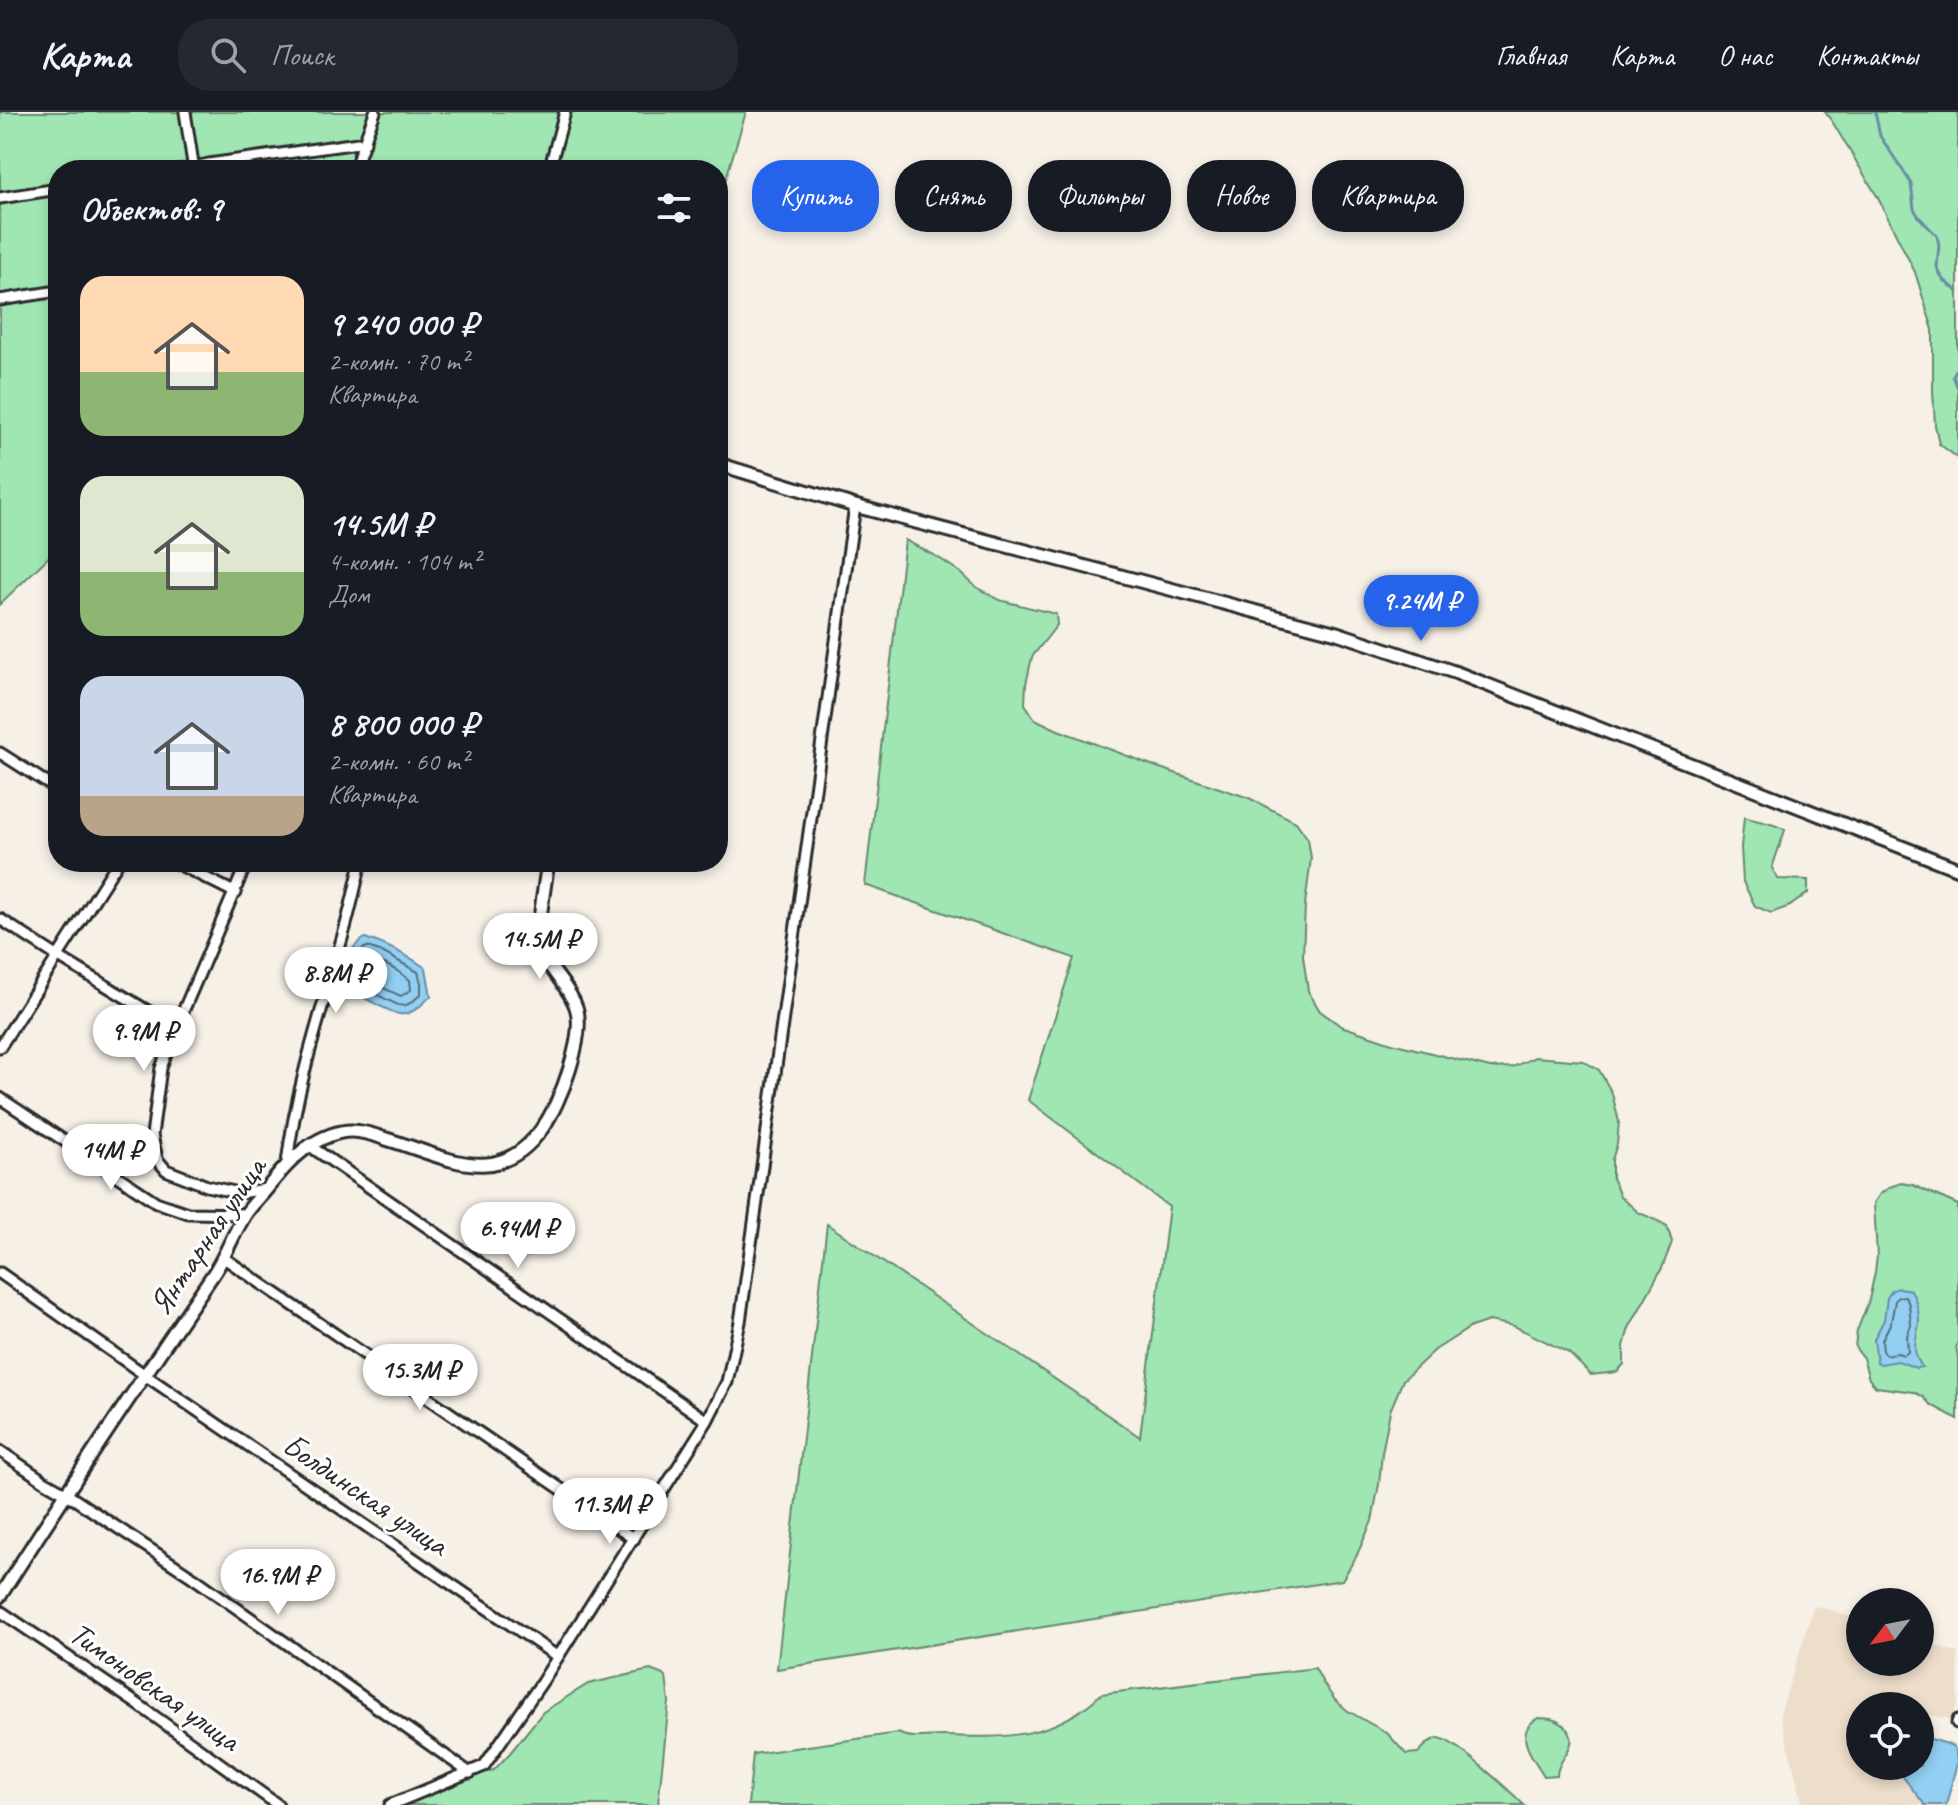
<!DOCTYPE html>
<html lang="ru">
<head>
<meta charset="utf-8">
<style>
  :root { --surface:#171b24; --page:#242831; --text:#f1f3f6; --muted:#9ea1a6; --line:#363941; --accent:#2563eb }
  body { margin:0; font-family:Caveat,sans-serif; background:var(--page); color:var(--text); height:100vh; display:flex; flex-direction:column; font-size:30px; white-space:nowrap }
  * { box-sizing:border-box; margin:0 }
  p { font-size:26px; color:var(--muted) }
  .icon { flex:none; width:44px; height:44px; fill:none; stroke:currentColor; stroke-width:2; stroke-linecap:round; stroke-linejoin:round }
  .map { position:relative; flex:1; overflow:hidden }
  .panel { position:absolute; left:48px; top:48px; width:680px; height:712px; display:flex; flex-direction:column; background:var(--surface); border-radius:32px; box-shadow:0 4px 12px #0003 }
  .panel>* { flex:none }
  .top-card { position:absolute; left:752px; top:48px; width:760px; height:72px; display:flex; gap:16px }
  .needle { width:52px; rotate:238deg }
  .fabs { position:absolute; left:1846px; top:1476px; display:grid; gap:16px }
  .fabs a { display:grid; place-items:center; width:88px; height:88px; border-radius:50%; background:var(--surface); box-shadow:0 4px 12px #0003; font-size:40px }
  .price { position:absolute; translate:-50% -68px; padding:0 18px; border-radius:28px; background:#fff; color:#222; font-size:26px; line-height:52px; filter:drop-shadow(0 2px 4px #0008) }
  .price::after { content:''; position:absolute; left:50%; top:48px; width:24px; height:18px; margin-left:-12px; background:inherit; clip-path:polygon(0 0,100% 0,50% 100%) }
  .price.selected { background:var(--accent); color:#fff }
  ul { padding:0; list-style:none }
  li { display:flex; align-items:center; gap:24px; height:200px; padding:0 32px }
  li span { display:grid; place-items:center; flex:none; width:224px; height:160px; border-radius:24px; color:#555 }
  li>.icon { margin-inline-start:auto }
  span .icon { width:96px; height:96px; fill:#fffc; stroke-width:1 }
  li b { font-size:34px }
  h2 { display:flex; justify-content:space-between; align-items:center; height:96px; padding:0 32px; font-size:34px }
  .chip { padding:0 28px; border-radius:32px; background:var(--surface); box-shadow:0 4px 12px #0003; font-size:28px; line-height:72px }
  .chip.selected { background:var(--accent); color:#fff }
  header { display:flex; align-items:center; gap:48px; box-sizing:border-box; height:112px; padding:0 40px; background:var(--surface); border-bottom:2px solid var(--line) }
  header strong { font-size:38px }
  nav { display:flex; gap:44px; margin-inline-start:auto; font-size:28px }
  .search { width:560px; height:72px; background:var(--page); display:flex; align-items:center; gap:20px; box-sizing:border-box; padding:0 28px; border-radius:32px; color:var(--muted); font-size:30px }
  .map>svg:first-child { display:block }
  .built { fill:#ecdeca }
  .green { fill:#a0e6b3; stroke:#66886f; stroke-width:2 }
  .water { fill:#93cff3; stroke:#698da3; stroke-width:2 }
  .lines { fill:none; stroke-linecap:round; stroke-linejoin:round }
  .shore { stroke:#556d7b; stroke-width:2 }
  .stream { stroke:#698da3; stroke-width:3 }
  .minor-casing { stroke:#2b2b2b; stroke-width:15 }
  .tertiary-casing { stroke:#2b2b2b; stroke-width:17 }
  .minor { stroke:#fff; stroke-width:9 }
  .tertiary { stroke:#fff; stroke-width:11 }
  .labels { text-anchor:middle; stroke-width:6; stroke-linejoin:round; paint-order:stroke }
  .street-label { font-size:32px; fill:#2b2b2b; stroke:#fff }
</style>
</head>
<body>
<header>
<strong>Карта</strong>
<div class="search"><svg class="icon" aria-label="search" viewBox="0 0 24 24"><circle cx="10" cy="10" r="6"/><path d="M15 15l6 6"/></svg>Поиск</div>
<nav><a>Главная</a><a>Карта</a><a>О нас</a><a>Контакты</a></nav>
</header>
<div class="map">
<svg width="1958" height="1693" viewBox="0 0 1958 1693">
  <rect width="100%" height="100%" fill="#f6f0e7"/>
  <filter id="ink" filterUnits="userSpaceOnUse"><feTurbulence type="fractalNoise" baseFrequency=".0125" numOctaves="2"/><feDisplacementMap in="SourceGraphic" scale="16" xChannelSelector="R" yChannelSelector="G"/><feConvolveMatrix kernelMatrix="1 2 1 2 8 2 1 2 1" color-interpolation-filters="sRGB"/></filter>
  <g filter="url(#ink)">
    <path class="built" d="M1817 1494 1860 1508V1550H1920V1528L1958 1541V1590L1951 1607 1920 1601V1594H1860V1654H1893L1928 1693H1803L1780 1602 1813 1497Z"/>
    <path class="green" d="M0 0H746L718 93V58H58V436L0 492Z
      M1825 0H1958V346L1939 332 1935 313 1933 279V218L1915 160 1877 84 1833 11Z
      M905 428 939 446 960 460 976 475 999 488 1056 502 1057 513 1032 545 1026 572 1025 592 1035 607 1058 618 1157 655 1249 686 1296 710 1308 727 1311 746 1305 793 1303 844 1308 879 1320 899 1341 914 1392 931 1490 956 1513 955 1535 945 1583 949 1599 958 1612 981 1619 1010 1617 1032 1612 1048V1066L1620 1084 1639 1101 1652 1106 1667 1114 1672 1130 1662 1156 1629 1216 1624 1234V1252L1617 1260 1591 1263 1569 1241 1514 1214 1489 1209 1471 1215 1435 1238 1403 1268 1390 1299 1382 1341 1379 1372 1372 1409 1356 1445 1342 1468 777 1557 827 1112 1140 1325 1169 1095 1028 988 1074 846 865 773Z
      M1744 705C1758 710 1773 710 1785 718L1772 756 1778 767 1808 768V781L1790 794 1771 801 1755 794 1743 770 1741 735Z
      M1901 1071 1913 1073 1958 1093V1230L1956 1234 1958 1245V1307L1931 1293 1922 1284 1914 1280 1876 1275 1869 1267 1863 1246 1855 1235 1857 1219 1869 1188 1875 1160 1877 1144 1874 1091 1880 1082 1890 1075Z
      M1315 1556 1323 1571 1335 1588 1348 1599 1387 1621 1406 1642 1418 1641C1424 1635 1430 1627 1438 1626 1452 1625 1512 1681 1524 1693H748L753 1642 898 1621C911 1628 927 1624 941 1624 1003 1626 1053 1628 1101 1582Z
      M650 1558 666 1564 669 1590 658 1693H385L435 1672 494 1658 510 1641 543 1600 588 1572Z
      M1538 1606C1549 1606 1559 1607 1567 1617 1581 1634 1557 1646 1557 1663L1544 1664C1537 1651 1518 1630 1528 1615 1530 1611 1534 1609 1538 1606Z"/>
    <path class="water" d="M365 826C387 833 407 843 426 856L431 884C422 892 412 904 399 902 394 901 387 897 382 895 371 889 358 885 351 874 341 856 348 836 365 826Z
      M1899 1176 1911 1178C1917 1189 1921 1205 1918 1217 1916 1225 1914 1236 1916 1243 1917 1248 1920 1251 1922 1255L1916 1256 1898 1249 1881 1252 1877 1250 1874 1227 1884 1208 1887 1186 1892 1178Z
      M1920 1624 1948 1632 1954 1635 1956 1640 1957 1651 1946 1693H1925L1900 1661 1898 1654H1920Z"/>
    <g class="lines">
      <path class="shore" d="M367 835 380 839 418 860 421 871V882C417 886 412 891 406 893 399 895 394 891 388 888 371 880 351 872 356 848 357 841 360 838 367 835Z
        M367 847C381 848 399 859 410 868L411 878 401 884C384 876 361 870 367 847Z
        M1905 1184 1909 1192 1911 1213 1907 1224 1908 1240 1904 1243 1897 1241 1886 1243 1883 1240 1882 1228 1891 1210 1895 1189 1898 1185Z"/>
      <path class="stream" d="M1875 0 1880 24 1911 71 1914 97 1919 105 1937 124 1939 133 1937 155 1939 160 1943 167 1958 180
        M1958 254 1953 264 1958 276"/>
      <defs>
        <path id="minor" d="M185 0 194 58
          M180 58 209 52 365 30
          M354 58 375 0
          M549 58 565 0
          M0 86 58 77
          M0 188 58 179
          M0 641 58 678
          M174 750 236 781
          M247 750 176 916 161 956 152 1023 157 1047 166 1058 207 1074 239 1081 267 1077
          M0 807 57 844 176 916
          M0 935 118 750
          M0 986 156 1090 188 1101 246 1102
          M310 1034 707 1309
          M287 1051C297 969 323 895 345 816 351 795 356 772 361 750
          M224 1146 634 1427
          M0 1161 145 1263 558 1545
          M0 1339 44 1369 65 1381 194 1466 470 1661
          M0 1499 136 1591 278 1693
          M1957 1611 1958 1608
          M390 1693 484 1654 542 1570 707 1309 727 1270 740 1210 855 394"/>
        <path id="tertiary" d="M718 352 855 394 1337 521 1457 561 1958 757
          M0 1484C69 1375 141 1268 214 1161 226 1143 233 1122 245 1103 250 1095 258 1087 264 1080 279 1062 288 1050 306 1036 318 1028 336 1019 351 1019 362 1019 375 1023 386 1027 445 1044 498 1080 543 1015 560 992 586 923 576 895 568 872 547 857 539 834 536 823 546 765 548 750"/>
      </defs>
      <use href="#minor" class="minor-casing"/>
      <use href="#tertiary" class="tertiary-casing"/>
      <use href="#minor" class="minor"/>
      <use href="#tertiary" class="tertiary"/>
    </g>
  </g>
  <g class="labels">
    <g class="street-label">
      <text transform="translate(207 1124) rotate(-56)" y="11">Янтарная улица</text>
      <text transform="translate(366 1382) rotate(34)" y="11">Болдинская улица</text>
      <text transform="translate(155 1574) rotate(35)" y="11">Тимоновская улица</text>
    </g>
  </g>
</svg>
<div class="fabs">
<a><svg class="needle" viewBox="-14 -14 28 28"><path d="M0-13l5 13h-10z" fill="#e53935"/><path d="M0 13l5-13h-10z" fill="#9ea1a6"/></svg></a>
<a><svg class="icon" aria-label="locate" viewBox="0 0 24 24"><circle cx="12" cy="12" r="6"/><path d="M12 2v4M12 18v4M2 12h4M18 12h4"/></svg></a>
</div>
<b class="price selected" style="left:1421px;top:531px">9.24M ₽</b>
<b class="price" style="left:540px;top:869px">14.5M ₽</b>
<b class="price" style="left:336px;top:903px">8.8M ₽</b>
<b class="price" style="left:144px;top:961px">9.9M ₽</b>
<b class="price" style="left:111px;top:1080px">14M ₽</b>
<b class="price" style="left:518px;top:1158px">6.94M ₽</b>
<b class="price" style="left:420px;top:1300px">15.3M ₽</b>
<b class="price" style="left:610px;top:1434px">11.3M ₽</b>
<b class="price" style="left:278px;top:1505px">16.9M ₽</b>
<div class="top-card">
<a class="chip selected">Купить</a>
<a class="chip">Снять</a>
<a class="chip">Фильтры</a>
<a class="chip">Новое</a>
<a class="chip">Квартира</a>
</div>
<section class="panel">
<h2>Объектов: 9<svg class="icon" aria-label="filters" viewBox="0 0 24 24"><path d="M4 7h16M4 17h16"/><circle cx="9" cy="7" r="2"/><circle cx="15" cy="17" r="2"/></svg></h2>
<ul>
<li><span style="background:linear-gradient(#ffd9b3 60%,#8fb573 0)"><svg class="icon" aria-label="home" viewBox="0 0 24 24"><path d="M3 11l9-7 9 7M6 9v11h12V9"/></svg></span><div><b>9 240 000 ₽</b><p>2-комн. · 70 m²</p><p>Квартира</p></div></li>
<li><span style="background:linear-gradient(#dfe7d0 60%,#8fb573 0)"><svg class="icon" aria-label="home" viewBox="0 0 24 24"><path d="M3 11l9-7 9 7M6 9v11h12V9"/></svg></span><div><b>14.5M ₽</b><p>4-комн. · 104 m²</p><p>Дом</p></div></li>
<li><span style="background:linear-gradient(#c9d6e8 75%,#b9a48a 0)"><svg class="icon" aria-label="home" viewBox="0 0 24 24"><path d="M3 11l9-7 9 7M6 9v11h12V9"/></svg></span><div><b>8 800 000 ₽</b><p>2-комн. · 60 m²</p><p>Квартира</p></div></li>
</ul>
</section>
</div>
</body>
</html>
